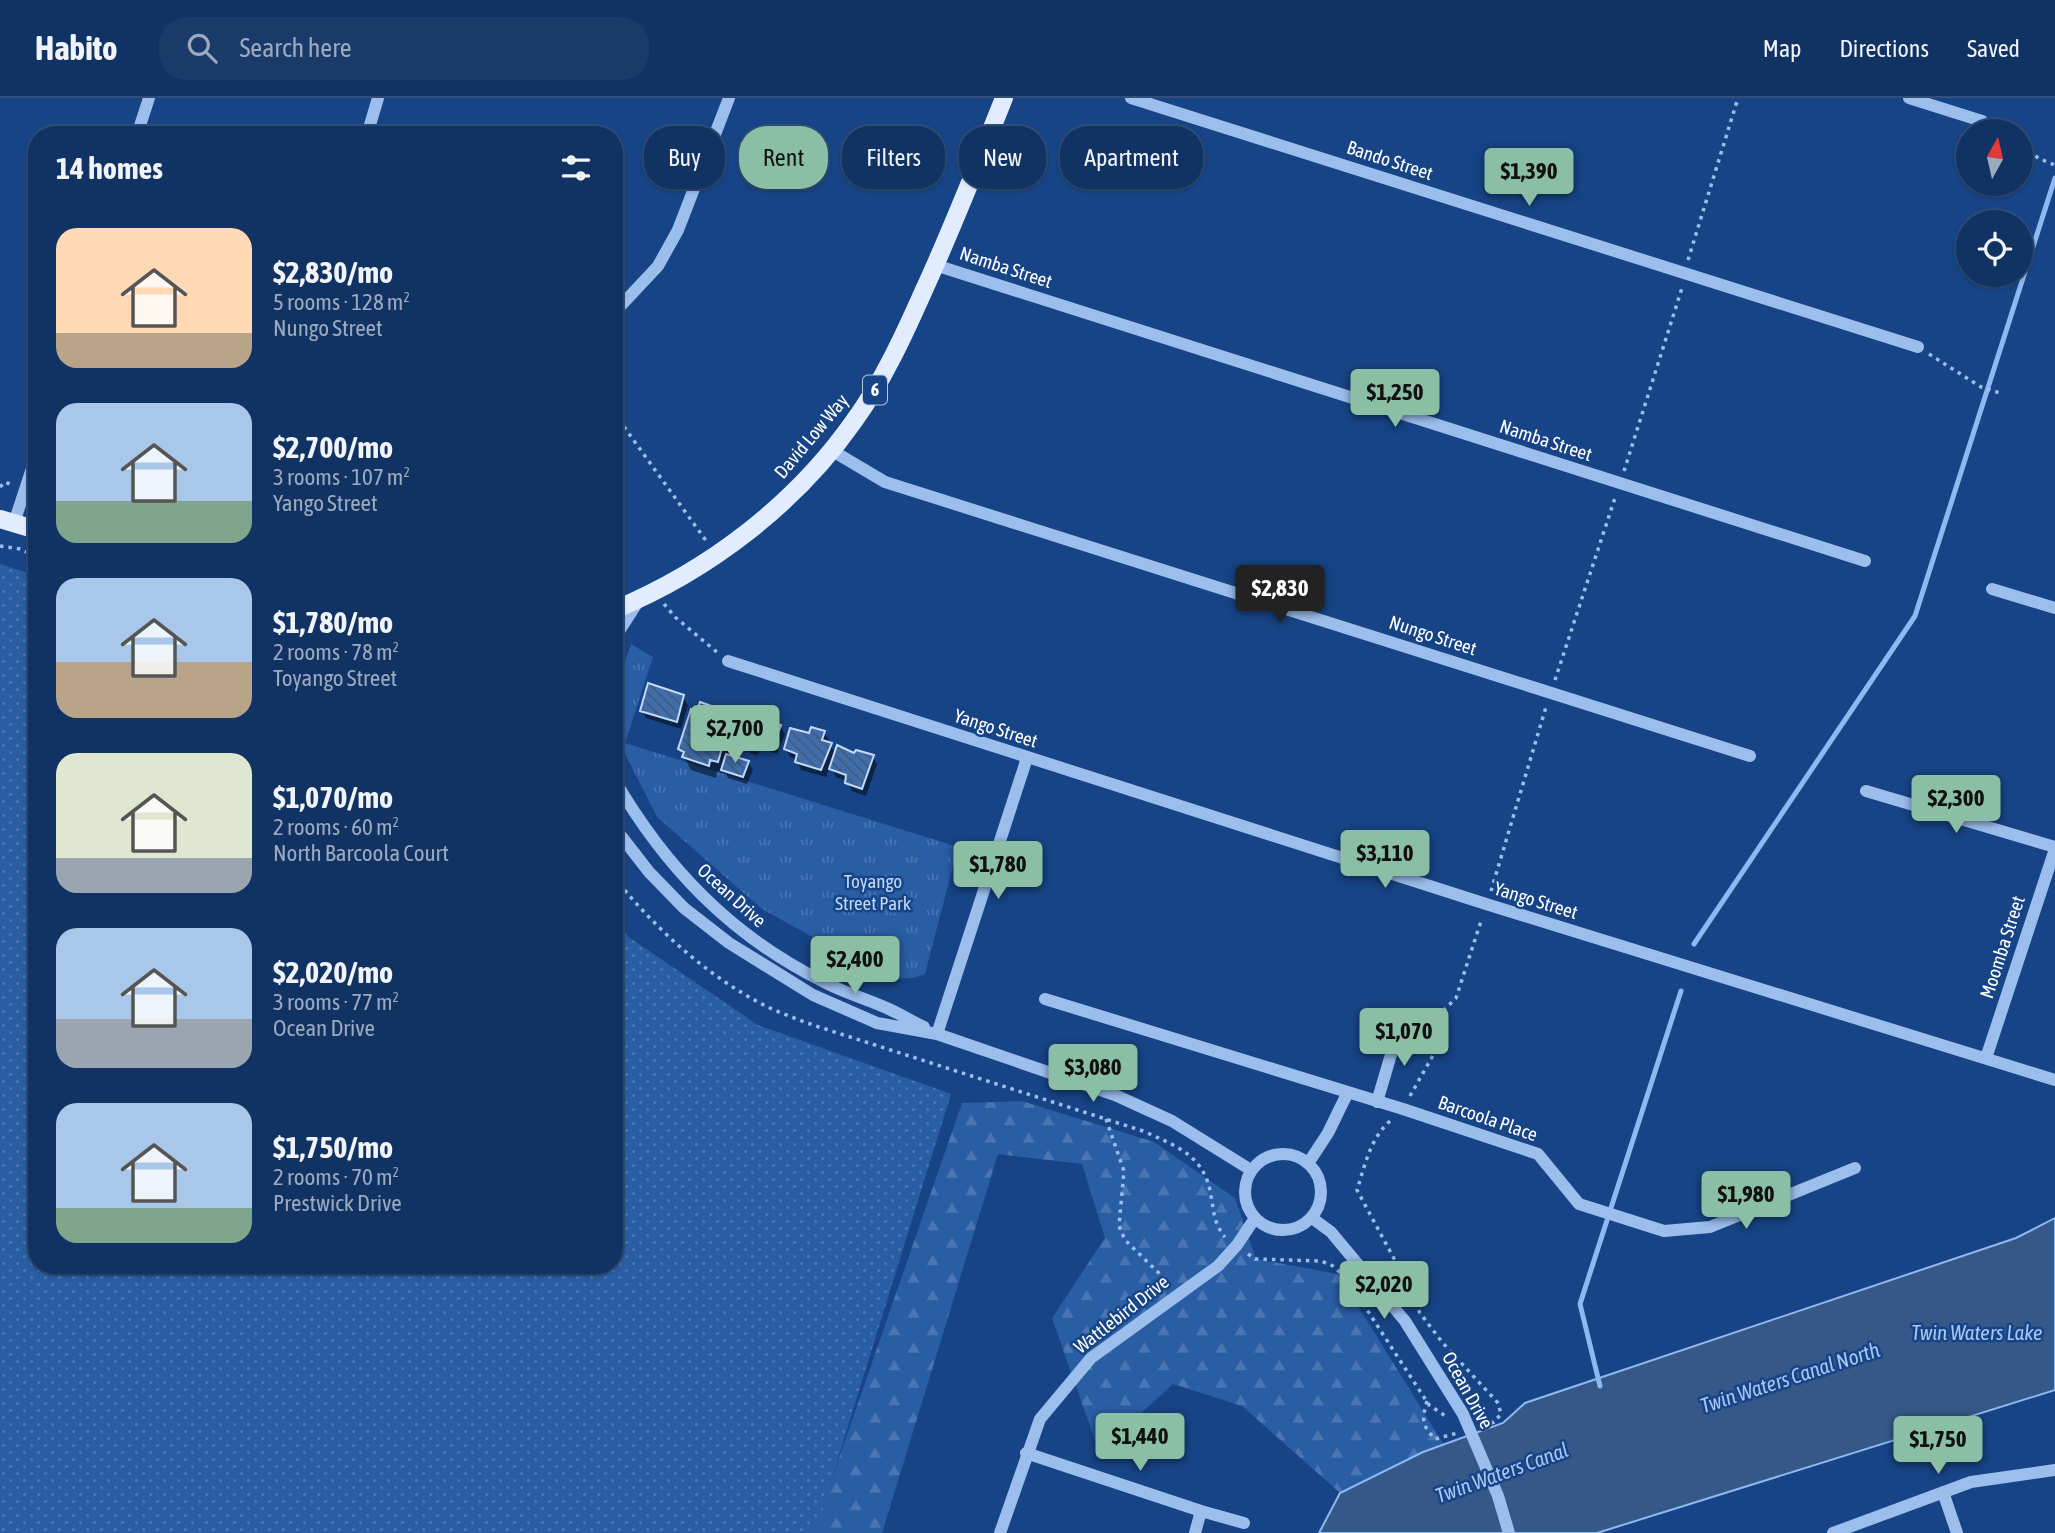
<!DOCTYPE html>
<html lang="en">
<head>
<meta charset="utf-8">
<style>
  :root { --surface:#113364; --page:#1a3b6a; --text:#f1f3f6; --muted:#9caabf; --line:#304e78; --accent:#8abfa5 }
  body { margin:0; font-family:"Asap Condensed",sans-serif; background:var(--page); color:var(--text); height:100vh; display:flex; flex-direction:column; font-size:26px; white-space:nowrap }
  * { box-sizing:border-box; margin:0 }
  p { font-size:23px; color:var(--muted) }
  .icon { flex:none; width:38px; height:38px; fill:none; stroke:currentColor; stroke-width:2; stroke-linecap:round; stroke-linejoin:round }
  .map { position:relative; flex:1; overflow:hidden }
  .side { position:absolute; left:28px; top:28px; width:595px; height:1148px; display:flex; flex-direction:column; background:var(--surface); border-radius:28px; box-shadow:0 2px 5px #0004,0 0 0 2px var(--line) }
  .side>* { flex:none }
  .banner { position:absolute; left:644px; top:28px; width:665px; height:63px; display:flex; gap:14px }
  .needle { width:46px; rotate:8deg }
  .tools { position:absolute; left:1956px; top:21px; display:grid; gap:14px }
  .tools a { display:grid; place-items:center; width:77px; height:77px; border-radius:50%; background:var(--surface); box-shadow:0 2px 5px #0004,0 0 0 2px var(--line); font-size:35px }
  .price { position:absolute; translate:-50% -60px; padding:0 16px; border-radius:7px; background:var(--accent); color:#111; font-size:23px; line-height:46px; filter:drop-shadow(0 2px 4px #0008) }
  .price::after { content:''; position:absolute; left:50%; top:42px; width:21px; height:16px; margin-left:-10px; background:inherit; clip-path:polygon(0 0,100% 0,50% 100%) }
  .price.current { background:#222; color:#fff }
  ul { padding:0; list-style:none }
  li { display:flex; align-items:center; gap:21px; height:175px; padding:0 28px }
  li span { display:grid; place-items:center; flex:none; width:196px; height:140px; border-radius:21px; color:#555 }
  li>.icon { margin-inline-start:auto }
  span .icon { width:84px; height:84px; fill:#fffc; stroke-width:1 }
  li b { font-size:30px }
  h2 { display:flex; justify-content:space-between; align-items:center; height:84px; padding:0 28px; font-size:30px }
  .tag { padding:0 24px; border-radius:28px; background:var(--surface); box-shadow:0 2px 5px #0004,0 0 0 2px var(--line); font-size:24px; line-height:63px }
  .tag.current { background:var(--accent); color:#111 }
  header { display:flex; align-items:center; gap:42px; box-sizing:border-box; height:98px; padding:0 35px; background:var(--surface); border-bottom:2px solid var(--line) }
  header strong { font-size:33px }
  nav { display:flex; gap:38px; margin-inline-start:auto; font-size:24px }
  .search { width:490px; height:63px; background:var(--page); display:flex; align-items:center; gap:18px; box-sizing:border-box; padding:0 24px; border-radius:28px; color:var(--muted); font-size:26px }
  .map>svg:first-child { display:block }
  .grass { fill:url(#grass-dots) }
  .forest { fill:url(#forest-firs) }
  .park { fill:url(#park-tufts) }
  .water { fill:#365889; stroke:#8eb9f0; stroke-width:2 }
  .shadow { fill:#0007 }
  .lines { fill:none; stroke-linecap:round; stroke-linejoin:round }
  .stream { stroke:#8eb9f0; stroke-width:5 }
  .building { fill:url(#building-back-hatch); stroke:#c1d9fa; stroke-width:2 }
  .path { stroke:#9cbeed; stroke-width:3.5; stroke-dasharray:3.5 5; stroke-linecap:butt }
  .minor { stroke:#9cbeed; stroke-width:12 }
  .major { stroke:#e2ecff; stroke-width:18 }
  .labels { text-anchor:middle; stroke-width:5; stroke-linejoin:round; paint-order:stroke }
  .shield { fill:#174486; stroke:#b9c7db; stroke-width:2 }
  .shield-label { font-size:18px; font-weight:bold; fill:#fff }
  .street-label { font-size:19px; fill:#fff; stroke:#174486 }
  .park-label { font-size:19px; fill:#c1d9fa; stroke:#174486 }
  .water-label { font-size:21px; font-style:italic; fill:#a7c8f5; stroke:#174486 }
</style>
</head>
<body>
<header>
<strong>Habito</strong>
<div class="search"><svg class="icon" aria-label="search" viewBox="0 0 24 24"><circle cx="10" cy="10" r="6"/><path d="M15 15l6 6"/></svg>Search here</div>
<nav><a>Map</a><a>Directions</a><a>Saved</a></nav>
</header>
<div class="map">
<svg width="2055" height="1435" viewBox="0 0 2055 1435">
  <defs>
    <pattern id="grass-dots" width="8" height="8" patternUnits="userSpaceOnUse" patternTransform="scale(1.75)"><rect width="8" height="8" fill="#295da4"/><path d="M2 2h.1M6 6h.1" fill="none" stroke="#4975b2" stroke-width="1.8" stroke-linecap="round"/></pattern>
    <pattern id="forest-firs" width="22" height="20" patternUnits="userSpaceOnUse" patternTransform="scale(1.75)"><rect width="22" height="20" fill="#295da4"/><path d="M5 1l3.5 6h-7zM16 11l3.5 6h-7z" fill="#4975b2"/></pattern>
    <pattern id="park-tufts" width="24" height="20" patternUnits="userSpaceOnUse" patternTransform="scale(1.75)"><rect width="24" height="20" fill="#295da4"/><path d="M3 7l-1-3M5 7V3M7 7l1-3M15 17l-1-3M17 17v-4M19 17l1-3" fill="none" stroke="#4975b2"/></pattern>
    <pattern id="building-back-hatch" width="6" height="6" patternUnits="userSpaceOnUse" patternTransform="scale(1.75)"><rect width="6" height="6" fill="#3f6eaf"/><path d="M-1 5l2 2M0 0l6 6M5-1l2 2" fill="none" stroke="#475a74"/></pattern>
  </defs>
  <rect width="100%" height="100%" fill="#174486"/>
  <path class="grass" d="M0 466 37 478V1167H614V818L627 838 758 927 951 996 815 1435H0Z"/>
  <path class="forest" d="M1022 1003 1154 1044 1235 1100 1256 1161 1338 1176 1444 1347 1423 1354 1340 1395 1242 1308 1173 1286 1099 1354 1052 1220 1105 1140 1082 1066 998 1056 882 1435H813L962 1005Z"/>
  <path class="park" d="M631 546 653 559 625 645 958 749 925 876 913 880 888 881 762 811 657 719 617 640 616 589Z"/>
  <path class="water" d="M2055 1120V1292L1597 1435H1319L1340 1395 1423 1354 1503 1325 1525 1305 2016 1140Z"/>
  <path class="shadow" d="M683 599 688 607 681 631 646 620 642 612Z
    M725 615 738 640 780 628 785 636 777 656 760 650 757 657 741 652 735 641 730 659 748 664 753 672 747 686 728 680 726 676 717 673 716 680 691 672 680 651Z
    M824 634 829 642 827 645 830 646 836 656 872 658 877 666 866 698 852 693 847 683 836 679 830 668 826 679 801 672 797 662 790 659 786 651 810 637Z"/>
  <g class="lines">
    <path class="stream" d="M1694 846 1915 518 2055 80
      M1600 1288 1580 1206 1681 893"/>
  </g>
  <path class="building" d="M648 585 684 597 677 624 640 613Z
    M700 604 726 613 724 621 730 623 718 664 710 662 709 668 682 659 684 654 678 651 691 611 697 613Z
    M743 618 758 623 759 619 781 627 773 649 756 643 753 649 735 644Z
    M811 629 825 633 822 642 832 645 821 672 795 664 797 656 784 651 790 630 809 635Z
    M837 647 854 655 856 652 874 657 862 691 845 685 846 677 829 671Z
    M726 656 749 663 743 679 721 672Z"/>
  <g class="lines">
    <path class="path" d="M2021 49 2040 61 2055 67
      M1688 162 1738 0
      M1929 256 1981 289 2000 295
      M614 315 707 444
      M1624 373 1682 190
      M0 389 5 384 12 387
      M0 448 20 451 37 459
      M664 506 675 519 718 555
      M1555 582 1615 400
      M614 779C656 832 712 883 774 912 789 918 804 924 819 929L1143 1033C1176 1048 1205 1057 1211 1098 1214 1114 1214 1126 1225 1139
      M1491 793 1546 609
      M1410 998 1440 945 1443 913 1456 900 1482 820
      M1106 1021 1124 1073 1119 1128 1125 1142 1169 1185
      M1390 1023C1370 1041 1365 1067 1357 1092L1398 1168 1420 1215 1442 1244 1498 1305 1501 1316 1494 1324 1482 1328
      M1248 1156 1255 1161 1321 1163 1333 1168 1347 1181 1429 1307 1447 1319
      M1427 1303C1422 1322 1421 1326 1435 1341L1458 1335"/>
    <path class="minor" d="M1131 0 1918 249
      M1909 0 1982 23
      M137 37 149 0
      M367 37 378 0
      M935 167 1865 463
      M614 215 658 168 678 132 729 0
      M831 352 885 384 1750 658
      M14 425 37 355
      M1992 491 2055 510
      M614 541 639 502
      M728 563 1486 806 2055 982
      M614 681C665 769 730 837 822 883 844 895 868 901 891 912 902 917 913 924 924 929
      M1866 693 2055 749
      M614 729 649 774 684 810 729 845 813 897 877 925 937 936 1115 997 1172 1023 1251 1072
      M1045 901 1403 1011 1538 1056 1579 1106 1664 1133 1710 1129 1855 1070
      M937 936 1027 660
      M1986 960 2055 751
      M1377 1004 1400 926
      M1245 1094a38 38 0 1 1 76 0a38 38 0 1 1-76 0Z
      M1309 1064 1328 1035 1347 996
      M1312 1120 1331 1134 1405 1223 1463 1316 1498 1398 1509 1435
      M1026 1355 1201 1413 1244 1425
      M1943 1394 1957 1435
      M1000 1435 1040 1321 1091 1260 1218 1168 1237 1147 1255 1120
      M1195 1435 1201 1413
      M1833 1435 1971 1384 2055 1372"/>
    <path class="major" d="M0 421 37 432
      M614 512C708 473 795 407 854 323 883 283 904 237 924 192 953 129 978 65 1004 0"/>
  </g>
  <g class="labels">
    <rect class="shield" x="863" y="277.5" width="24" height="29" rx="5"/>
    <g class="shield-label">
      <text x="875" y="298">6</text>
    </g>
    <g class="street-label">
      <text transform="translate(1390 62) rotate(18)" y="7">Bando Street</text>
      <text transform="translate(1006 169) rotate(18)" y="7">Namba Street</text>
      <text transform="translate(811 338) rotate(-50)" y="7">David Low Way</text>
      <text transform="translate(1546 342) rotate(18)" y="7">Namba Street</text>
      <text transform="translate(1433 537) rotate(18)" y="7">Nungo Street</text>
      <text transform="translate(996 630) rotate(18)" y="7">Yango Street</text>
      <text transform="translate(732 797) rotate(42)" y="7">Ocean Drive</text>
      <text transform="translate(1536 802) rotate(17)" y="7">Yango Street</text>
      <text transform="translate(2002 849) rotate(-72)" y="7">Moomba Street</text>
      <text transform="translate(1488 1020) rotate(19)" y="7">Barcoola Place</text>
      <text transform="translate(1121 1216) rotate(-38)" y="7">Wattlebird Drive</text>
      <text transform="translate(1468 1292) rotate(61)" y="7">Ocean Drive</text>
    </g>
    <g class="park-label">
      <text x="873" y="790">Toyango<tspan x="873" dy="22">Street Park</tspan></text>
    </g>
    <g class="water-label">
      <text x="1977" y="1242">Twin Waters Lake</text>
      <text transform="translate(1790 1280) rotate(-18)" y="7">Twin Waters Canal North</text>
      <text transform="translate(1502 1375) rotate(-20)" y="7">Twin Waters Canal</text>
    </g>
  </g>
</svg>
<div class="tools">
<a><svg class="needle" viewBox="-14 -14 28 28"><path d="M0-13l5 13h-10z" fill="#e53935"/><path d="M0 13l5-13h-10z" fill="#9caabf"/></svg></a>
<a><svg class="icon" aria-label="locate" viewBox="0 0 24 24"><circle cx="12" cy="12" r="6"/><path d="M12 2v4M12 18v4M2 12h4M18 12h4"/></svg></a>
</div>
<b class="price" style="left:1529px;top:110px">$1,390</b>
<b class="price" style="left:1395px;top:331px">$1,250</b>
<b class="price current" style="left:1280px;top:527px">$2,830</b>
<b class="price" style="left:735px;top:667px">$2,700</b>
<b class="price" style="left:1956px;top:737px">$2,300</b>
<b class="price" style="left:1385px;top:792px">$3,110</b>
<b class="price" style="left:998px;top:803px">$1,780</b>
<b class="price" style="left:855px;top:898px">$2,400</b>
<b class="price" style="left:1404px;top:970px">$1,070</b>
<b class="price" style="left:1093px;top:1006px">$3,080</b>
<b class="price" style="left:1746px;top:1133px">$1,980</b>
<b class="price" style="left:1384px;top:1223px">$2,020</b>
<b class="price" style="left:1140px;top:1375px">$1,440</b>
<b class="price" style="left:1938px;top:1378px">$1,750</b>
<div class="banner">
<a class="tag">Buy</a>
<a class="tag current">Rent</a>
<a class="tag">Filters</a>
<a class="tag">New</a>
<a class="tag">Apartment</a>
</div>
<section class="side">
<h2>14 homes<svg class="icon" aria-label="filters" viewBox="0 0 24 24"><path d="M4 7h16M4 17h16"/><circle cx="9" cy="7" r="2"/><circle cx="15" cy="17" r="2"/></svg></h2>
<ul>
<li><span style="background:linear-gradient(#ffd9b3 75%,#b9a48a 0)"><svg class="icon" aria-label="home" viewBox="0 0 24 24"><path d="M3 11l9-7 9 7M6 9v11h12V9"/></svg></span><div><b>$2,830/mo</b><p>5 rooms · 128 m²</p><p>Nungo Street</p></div></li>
<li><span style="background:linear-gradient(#a9c7e8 70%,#7fa58c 0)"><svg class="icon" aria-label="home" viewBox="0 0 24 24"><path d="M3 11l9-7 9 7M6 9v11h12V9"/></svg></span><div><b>$2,700/mo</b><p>3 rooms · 107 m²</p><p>Yango Street</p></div></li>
<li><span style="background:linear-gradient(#a9c7e8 60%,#b9a48a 0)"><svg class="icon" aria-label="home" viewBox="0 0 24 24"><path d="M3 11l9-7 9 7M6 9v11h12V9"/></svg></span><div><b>$1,780/mo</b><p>2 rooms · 78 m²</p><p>Toyango Street</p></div></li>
<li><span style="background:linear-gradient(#dfe7d0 75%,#9aa5b1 0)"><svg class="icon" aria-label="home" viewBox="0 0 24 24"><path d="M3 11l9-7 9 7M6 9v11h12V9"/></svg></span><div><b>$1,070/mo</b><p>2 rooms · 60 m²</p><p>North Barcoola Court</p></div></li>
<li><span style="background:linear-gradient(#a9c7e8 65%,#9aa5b1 0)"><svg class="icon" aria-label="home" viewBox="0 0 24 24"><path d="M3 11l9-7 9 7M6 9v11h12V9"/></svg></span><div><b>$2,020/mo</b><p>3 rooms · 77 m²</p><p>Ocean Drive</p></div></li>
<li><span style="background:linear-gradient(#a9c7e8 75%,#7fa58c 0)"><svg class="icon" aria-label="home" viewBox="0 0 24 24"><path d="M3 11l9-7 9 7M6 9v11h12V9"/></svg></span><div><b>$1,750/mo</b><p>2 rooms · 70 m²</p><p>Prestwick Drive</p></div></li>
</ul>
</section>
</div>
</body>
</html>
